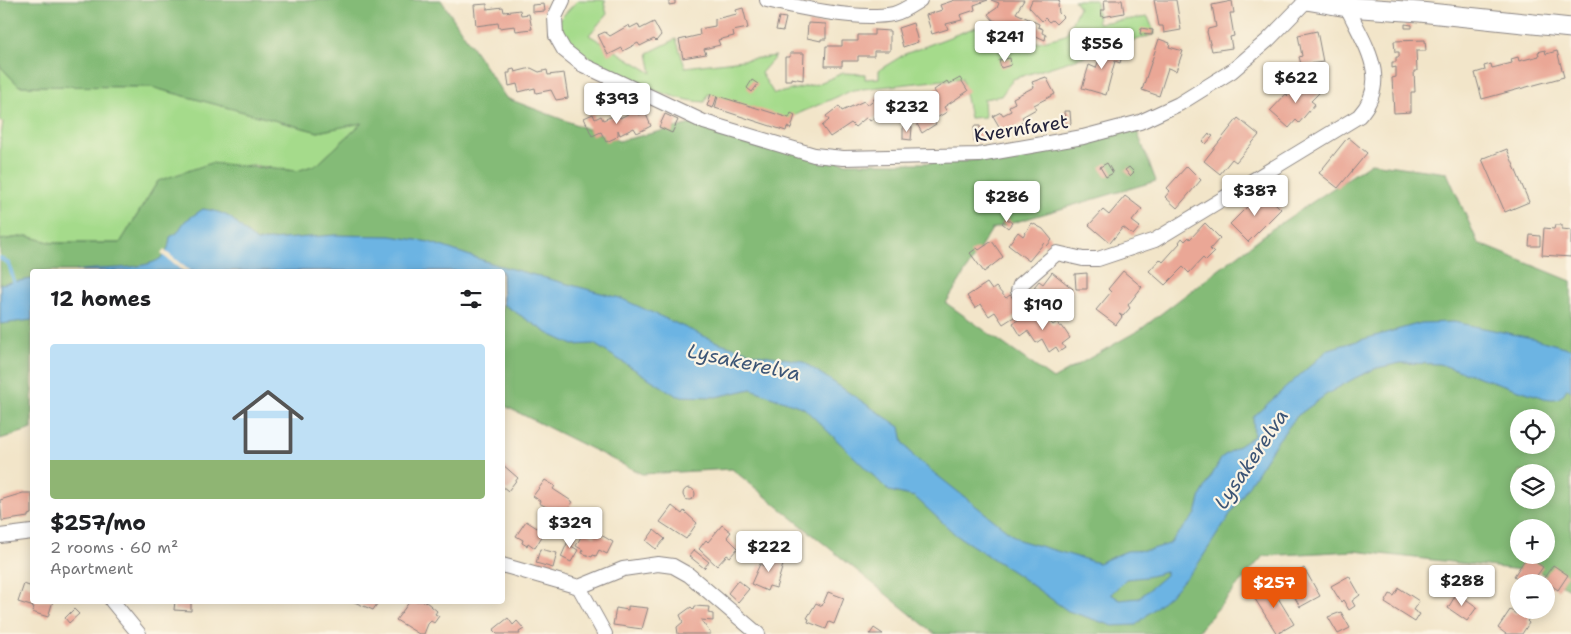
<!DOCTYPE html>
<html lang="en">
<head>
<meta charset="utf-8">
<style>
  :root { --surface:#fff; --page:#f2f2f2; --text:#202124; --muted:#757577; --line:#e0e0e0; --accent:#ea580c }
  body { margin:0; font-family:"Shantell Sans",sans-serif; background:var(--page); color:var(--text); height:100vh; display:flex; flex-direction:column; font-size:19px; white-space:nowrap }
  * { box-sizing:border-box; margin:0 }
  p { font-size:16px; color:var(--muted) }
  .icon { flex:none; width:28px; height:28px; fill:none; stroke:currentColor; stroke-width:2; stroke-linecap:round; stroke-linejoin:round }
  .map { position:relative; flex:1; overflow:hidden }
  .drawer { position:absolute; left:30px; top:269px; width:475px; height:335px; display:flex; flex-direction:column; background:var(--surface); border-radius:5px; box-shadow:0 2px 12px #0003 }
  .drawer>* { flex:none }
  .controls { position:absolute; left:1510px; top:409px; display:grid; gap:10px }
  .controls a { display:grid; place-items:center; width:45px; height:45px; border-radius:50%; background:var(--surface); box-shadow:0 2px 12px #0003; font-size:25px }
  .price { position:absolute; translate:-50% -42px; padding:0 11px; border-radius:5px; background:#fff; color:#222; font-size:16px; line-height:32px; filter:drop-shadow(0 1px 2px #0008) }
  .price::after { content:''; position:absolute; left:50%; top:30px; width:15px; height:11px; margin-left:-8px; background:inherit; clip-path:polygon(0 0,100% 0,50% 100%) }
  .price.on { background:var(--accent); color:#fff }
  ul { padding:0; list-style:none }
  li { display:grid; align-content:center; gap:10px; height:265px; padding:0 20px }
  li+li { border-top:1px solid var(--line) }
  li span { display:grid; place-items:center; height:155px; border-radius:5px; color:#555 }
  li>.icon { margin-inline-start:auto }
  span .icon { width:90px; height:90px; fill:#fffc; stroke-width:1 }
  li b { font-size:21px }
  h2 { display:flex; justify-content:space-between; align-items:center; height:60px; padding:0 20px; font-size:21px }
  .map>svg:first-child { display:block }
  .green { fill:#a5db8b; stroke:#647e63 }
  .forest { fill:#84bb77; stroke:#536e59; fill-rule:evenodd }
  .water { fill:#6cb4e3; stroke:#476b8f; fill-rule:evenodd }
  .pier { fill:#f2e5c9 }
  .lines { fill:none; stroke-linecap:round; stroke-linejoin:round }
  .stream { stroke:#6cb4e3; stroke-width:4 }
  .building { fill:#eaa796 }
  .street-casing { stroke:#8a8482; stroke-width:16 }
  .secondary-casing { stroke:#8a8482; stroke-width:21 }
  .street { stroke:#fff; stroke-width:14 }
  .secondary { stroke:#fff; stroke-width:19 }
  .labels { text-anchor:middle; stroke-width:4.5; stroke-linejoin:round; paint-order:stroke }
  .street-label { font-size:19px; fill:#22223b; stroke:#fcf5e5 }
  .water-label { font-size:20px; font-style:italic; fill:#3c5576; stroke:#fcf5e5 }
</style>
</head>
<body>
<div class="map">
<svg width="1571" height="634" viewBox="0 0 1571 634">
  <rect width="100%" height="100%" fill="#fcf5e5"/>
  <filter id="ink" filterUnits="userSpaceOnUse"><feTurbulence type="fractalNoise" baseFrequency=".02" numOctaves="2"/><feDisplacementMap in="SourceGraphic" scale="10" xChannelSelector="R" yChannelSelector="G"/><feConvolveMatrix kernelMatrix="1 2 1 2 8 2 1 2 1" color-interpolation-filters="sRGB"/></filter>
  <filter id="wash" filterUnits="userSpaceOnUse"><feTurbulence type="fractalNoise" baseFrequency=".0096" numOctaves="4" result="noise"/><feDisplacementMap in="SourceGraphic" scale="20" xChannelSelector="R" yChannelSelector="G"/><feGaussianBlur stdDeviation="1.12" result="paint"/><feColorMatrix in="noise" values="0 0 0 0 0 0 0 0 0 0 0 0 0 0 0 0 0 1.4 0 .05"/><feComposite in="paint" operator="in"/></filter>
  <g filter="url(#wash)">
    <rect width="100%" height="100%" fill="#f2e5c9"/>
    <path class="green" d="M578 0H606L604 3 607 14 589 35 652 73 648 53 676 39 685 67 776 56 761 73 774 94 817 84 843 73 865 74V79L879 78V70L905 54 984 24 1000 52 1066 35 1079 7 1074 0H1096L1098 23 1148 17 1155 34 1013 79 1001 96 984 99 985 117 970 118 962 78 853 90 795 115 788 122 708 94 705 102C667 101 591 67 566 39 562 34 560 27 558 21Z
      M0 66 19 86 151 87 318 132 363 122 318 164 297 171 250 165 158 181 120 243H53L27 236 0 240V142L3 122 0 121Z"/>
    <path class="forest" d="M0 0H441L506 98 619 141 700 122 846 163H937L1028 156 1083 137 1137 131 1156 181 992 229 946 303 1053 379 1141 329 1272 229 1371 163 1447 173 1478 243 1571 281V590L1539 572 1354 551 1263 556 1196 634H935L732 469 642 474 503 405 502 271H32V429L0 439V240L27 236 53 243H120L158 181 211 163 297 171 318 164 362 123 318 132 151 87 19 86 0 66ZM1519 418H1546V445H1519ZM1519 472H1546V500H1519ZM1519 528H1546V555H1519Z"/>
    <path class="water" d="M203 209C238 214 232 224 257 241L335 235 391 236 429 242 497 265 620 298 717 342 756 354 802 361 900 427 903 442 914 457 1019 540 1098 563 1127 551 1149 550 1169 544 1196 514 1201 495 1222 457 1254 436 1253 417 1329 349 1421 323 1454 322 1532 338 1571 349V391L1567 388C1561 400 1556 400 1544 398L1439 364 1401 363 1377 368 1355 378 1327 394 1297 416 1276 443 1198 564 1173 592 1136 625 1113 626 1068 611 1015 573 956 535 915 497 889 491 804 408 751 389 716 397 677 396 594 344 573 345 549 334 503 304 502 271H76C98 267 144 271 161 258 168 252 169 245 170 237L177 233 185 221ZM1166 572V575L1139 598 1120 600 1111 594 1126 579 1146 577Z
      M32 279V320L0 324V284Z"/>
    <path class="pier" d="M164 250 190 271H183L161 254Z"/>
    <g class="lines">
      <path class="stream" d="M0 258 9 264 15 285"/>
    </g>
    <g id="blocks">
      <path class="building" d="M669 0H675V4L669 5Z
        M955 0H988L974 5 975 10 960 15 962 20 946 24 948 29 932 34 926 15 942 10 940 5Z
        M991 0H1024L1016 13 1039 24 1038 27 1043 29 1042 33 1046 35 1045 40 1034 35 1026 38 1024 41 1019 39 1020 36 1014 33 1016 24 1014 30 996 26 998 22 993 20 988 14 997 8 999 3Z
        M1032 0H1058L1060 2 1058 5 1059 13 1063 17 1056 24 1052 20 1049 22 1045 18 1042 21 1029 7Z
        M1104 0H1122L1124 13 1102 17 1101 10H1105Z
        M1154 0H1176L1181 30 1164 33 1163 26H1159Z
        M1232 1 1234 13H1230L1234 36 1230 37 1232 48 1212 51 1207 32 1208 29 1216 27 1212 5Z
        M487 4V9L503 7 504 12 520 10 521 15 529 14 532 29 516 31 515 26 499 28 498 23 476 26 474 5Z
        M544 4 545 11 532 12V5Z
        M743 8 748 28 733 31 734 36 718 40 720 45 704 49 706 54 683 58 679 40 700 35 699 29 715 26V19L737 14 736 10Z
        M779 17 786 18 783 31 776 30Z
        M654 22 661 35 656 41 654 39 640 46 638 43 623 51 622 48 608 55 598 35 605 32 610 36 629 25 630 28 638 24 640 29Z
        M808 23 826 24V39H821V41L807 38Z
        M913 23 918 42 903 47 898 28Z
        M1405 24 1412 25V28H1405Z
        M1141 28 1153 30 1152 35 1140 34Z
        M874 30 890 31V51H874V56H858V61H842V66H825L826 46H842V41H858V35H874Z
        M1317 31 1323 62 1303 65 1301 64 1299 57 1302 56 1298 35Z
        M1074 34H1079V42H1074Z
        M1159 39 1170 43 1169 47 1183 51 1176 71 1168 68 1159 96 1142 90Z
        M1425 40 1426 51H1416L1417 71H1414L1415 92H1411V112L1394 113 1392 78 1396 77V67L1392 68V62H1396V57H1399V52H1395L1394 41Z
        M1108 43 1113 45 1112 48 1123 52 1120 63 1115 61 1106 95 1082 88 1089 65 1096 68 1100 57 1096 56 1099 44 1107 47Z
        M1545 50 1546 54 1557 51 1564 77 1482 99 1475 73 1485 70 1484 66 1491 64 1492 68 1512 63 1511 59 1518 57 1519 61 1539 56 1538 52Z
        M790 53H804L803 80 791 78V80H785V57H790Z
        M1010 58 1011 65 1001 68 999 60Z
        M531 68 539 72 547 70 548 75 564 73 568 98 556 100 551 90 536 93 535 88 519 92 517 84 509 86 507 73H510V70L514 69 515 72Z
        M1046 77 1055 94 1034 105 1036 109 1022 117 1025 121 1003 133 993 116 1001 112 1003 115 1011 111 1009 106 1015 103 1013 98 1034 87 1032 82Z
        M960 78 968 91 944 107 947 112 933 120 936 124 922 133 912 115 925 107 923 103 936 94 934 90 947 81 949 84Z
        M1304 79 1319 93 1311 101 1315 104 1299 123 1296 120 1289 128 1270 111 1286 94 1288 96Z
        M752 80 758 84 752 92 747 88Z
        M886 90 895 102 870 121 867 117 855 127 851 123 830 137 822 126 829 120 826 116 839 106 842 111 864 101 867 105Z
        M711 94 717 96 713 108 707 106Z
        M718 96 789 118 791 113 795 115 791 129 787 127 786 131 715 108Z
        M636 110 639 115 645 112 651 126 637 133 634 128 620 135 618 130V135L615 138 606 142 601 132 592 136 584 118 593 114 595 119 601 116 603 120 618 114 620 118Z
        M1064 111H1070L1071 124H1065Z
        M665 114 678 120 672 133 659 127Z
        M1238 118 1259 135 1236 162 1232 159 1220 174 1204 161Z
        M903 126 912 127 911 140 903 139Z
        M974 126H980V142H974Z
        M1209 134 1213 136 1206 144 1203 141Z
        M1348 137 1367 153 1338 188 1319 173Z
        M1507 149 1529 202 1505 212 1482 159Z
        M1107 163 1113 173 1106 177 1100 167Z
        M1187 166 1201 180 1177 208 1165 197 1170 191 1167 188Z
        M1129 167 1134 172 1130 176 1125 170Z
        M1264 192 1281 209 1248 242 1230 224 1251 203 1254 206Z
        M1125 196 1142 209 1132 221 1140 227 1133 235 1123 227 1110 243 1089 225 1103 210 1109 215Z
        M1006 218 1012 223 1008 228 1002 223Z
        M1032 223 1043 229 1052 240 1047 246 1044 243 1029 261 1008 245 1018 232 1023 236Z
        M1205 223 1220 238 1210 249 1214 253 1206 261 1203 258 1189 273 1183 267 1165 285 1149 271 1160 259 1163 262 1180 243 1179 242 1182 238 1185 241 1189 237 1190 239Z
        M1555 225H1562V229L1571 230V257L1542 255 1544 228 1554 229Z
        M1530 235 1540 236V246H1529Z
        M992 241 1003 257 984 272 970 253 977 248 979 250Z
        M1123 271 1142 287 1128 305 1130 308 1123 316 1119 314 1122 317 1116 325 1096 310 1111 292 1108 289Z
        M1052 272 1073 289 1068 295 1061 289 1052 302 1034 287 1039 281 1043 284Z
        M1087 273V289H1076L1075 274Z
        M987 283 992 290 996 287 1006 298 1010 295 1020 306 1024 303 1028 308 1003 324 995 312 989 316 981 304 975 308 967 296Z
        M1034 310 1039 317 1043 314 1053 325 1057 322 1060 327 1062 326 1070 338 1062 344 1065 348 1059 352 1056 347 1049 352 1042 339 1036 343 1028 331 1021 336 1013 323Z
        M502 464 518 478 508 491 502 486Z
        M545 480 555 486 553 489 573 502 563 516 539 503 540 501 533 496Z
        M683 494a6 6 0 1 1 12 0a6 6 0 1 1-12 0Z
        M23 493H32V514L28 515V517L2 521 0 500Z
        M672 506 682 514 684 511 697 523 686 539 660 522Z
        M526 521 537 528 540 523 547 528 535 548 528 543 527 546 522 543 523 540 516 536Z
        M722 525 731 532 727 537 738 548 730 557 727 555 717 566 699 549 706 540 708 542Z
        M654 530 665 539 656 549 646 541Z
        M584 531 595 536 596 532 613 542 607 554 599 550 596 556 593 555 592 557 582 553 583 550 576 546Z
        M572 532 577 535 571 546 578 550 571 562 561 557Z
        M540 549 557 553 553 568 536 563Z
        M694 550 709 562 704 568 689 556Z
        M777 551 786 555 776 588 769 586 767 591 751 584 760 564 764 566 766 562 772 564Z
        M1527 556 1543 567 1533 581 1527 577 1523 582 1514 576Z
        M1553 565 1568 575 1558 590 1552 586 1549 591 1546 589V582H1541Z
        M1304 568 1320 596 1300 607 1285 579Z
        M1349 576 1360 595 1352 601 1355 606 1349 610 1343 600 1341 602 1331 586Z
        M738 580 749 589 738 602 728 593Z
        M1274 580 1280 590 1275 593 1294 624 1277 634 1255 599 1267 592 1264 586Z
        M24 584 32 587V601H53L48 617 32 612 34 607 18 602Z
        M1399 588 1419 601 1413 610 1420 614 1415 622 1385 603 1390 594 1394 596Z
        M828 592 844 598 834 624 829 622 826 629 808 622 809 619 807 618 816 603 822 606Z
        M1457 593 1477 607 1467 621 1448 608Z
        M175 601H191V611L174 610Z
        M352 601H379L373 610Z
        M410 601H425L437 611 435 614 439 616 434 623 431 621 428 624 424 634H419L396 620Z
        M628 606 648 608 642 629 613 625 616 608 628 610Z
        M695 606 709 607 708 613 713 614V621L701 620 711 634H678L677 627 683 622 680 615 691 607 694 610Z
        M74 609 79 614 69 623 65 618Z
        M1510 610 1516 614 1518 610 1530 617 1527 621 1529 623 1522 634H1506L1498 628Z
        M1341 612 1350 628 1338 634 1328 617Z
        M508 618 513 625 517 621 524 629 519 632 520 634H497L493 630Z
        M874 628 883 634H870Z"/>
    </g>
  </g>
  <g filter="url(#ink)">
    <use href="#blocks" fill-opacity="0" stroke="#8a8482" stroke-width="1"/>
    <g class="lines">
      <defs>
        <path id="street" d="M563 0 555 17 556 36 564 50 583 65 704 122 814 155 843 158 979 155 1083 137 1140 122 1179 104 1232 71 1268 40 1307 0
          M767 0C800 8 860 21 893 14 902 12 912 5 920 0
          M1018 291 1020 285 1057 253 1083 259H1098L1155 240 1359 116C1392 80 1364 44 1347 7
          M0 536 32 532
          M502 565 579 587 623 569 658 564 673 566 689 575 758 634
          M579 587 605 634
          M112 601 139 634"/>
        <path id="secondary" d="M1306 0 1347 7 1420 12 1571 28"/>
      </defs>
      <use href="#street" class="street-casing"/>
      <use href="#secondary" class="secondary-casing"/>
      <use href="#street" class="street"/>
      <use href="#secondary" class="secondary"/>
    </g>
  </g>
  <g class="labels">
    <g class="street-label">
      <text transform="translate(1021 128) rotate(-9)" y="7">Kvernfaret</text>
    </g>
    <g class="water-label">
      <text transform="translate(744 362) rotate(12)" y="7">Lysakerelva</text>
      <text transform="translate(1251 459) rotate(-56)" y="7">Lysakerelva</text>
    </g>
  </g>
</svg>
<div class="controls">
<a><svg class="icon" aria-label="locate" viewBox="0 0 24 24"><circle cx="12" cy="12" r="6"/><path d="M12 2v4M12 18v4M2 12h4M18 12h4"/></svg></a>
<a><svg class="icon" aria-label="layers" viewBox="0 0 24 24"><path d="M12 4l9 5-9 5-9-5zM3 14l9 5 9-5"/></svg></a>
<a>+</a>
<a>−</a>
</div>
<b class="price" style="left:1005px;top:63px">$241</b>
<b class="price" style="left:1102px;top:70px">$556</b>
<b class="price" style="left:1296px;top:104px">$622</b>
<b class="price" style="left:617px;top:125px">$393</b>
<b class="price" style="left:907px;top:133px">$232</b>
<b class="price" style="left:1255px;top:217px">$387</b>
<b class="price" style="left:1007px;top:223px">$286</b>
<b class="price" style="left:1043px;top:331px">$190</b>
<b class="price" style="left:570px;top:549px">$329</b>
<b class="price" style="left:769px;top:573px">$222</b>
<b class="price" style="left:1462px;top:607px">$288</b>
<b class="price on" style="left:1274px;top:609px">$257</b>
<section class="drawer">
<h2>12 homes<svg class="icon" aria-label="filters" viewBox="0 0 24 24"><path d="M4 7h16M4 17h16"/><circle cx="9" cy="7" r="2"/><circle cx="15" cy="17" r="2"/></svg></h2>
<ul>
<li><span style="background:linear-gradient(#bfe0f5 75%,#8fb573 0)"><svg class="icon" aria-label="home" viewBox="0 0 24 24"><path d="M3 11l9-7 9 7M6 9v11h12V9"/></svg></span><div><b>$257/mo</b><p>2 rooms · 60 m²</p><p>Apartment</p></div></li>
</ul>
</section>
</div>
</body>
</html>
